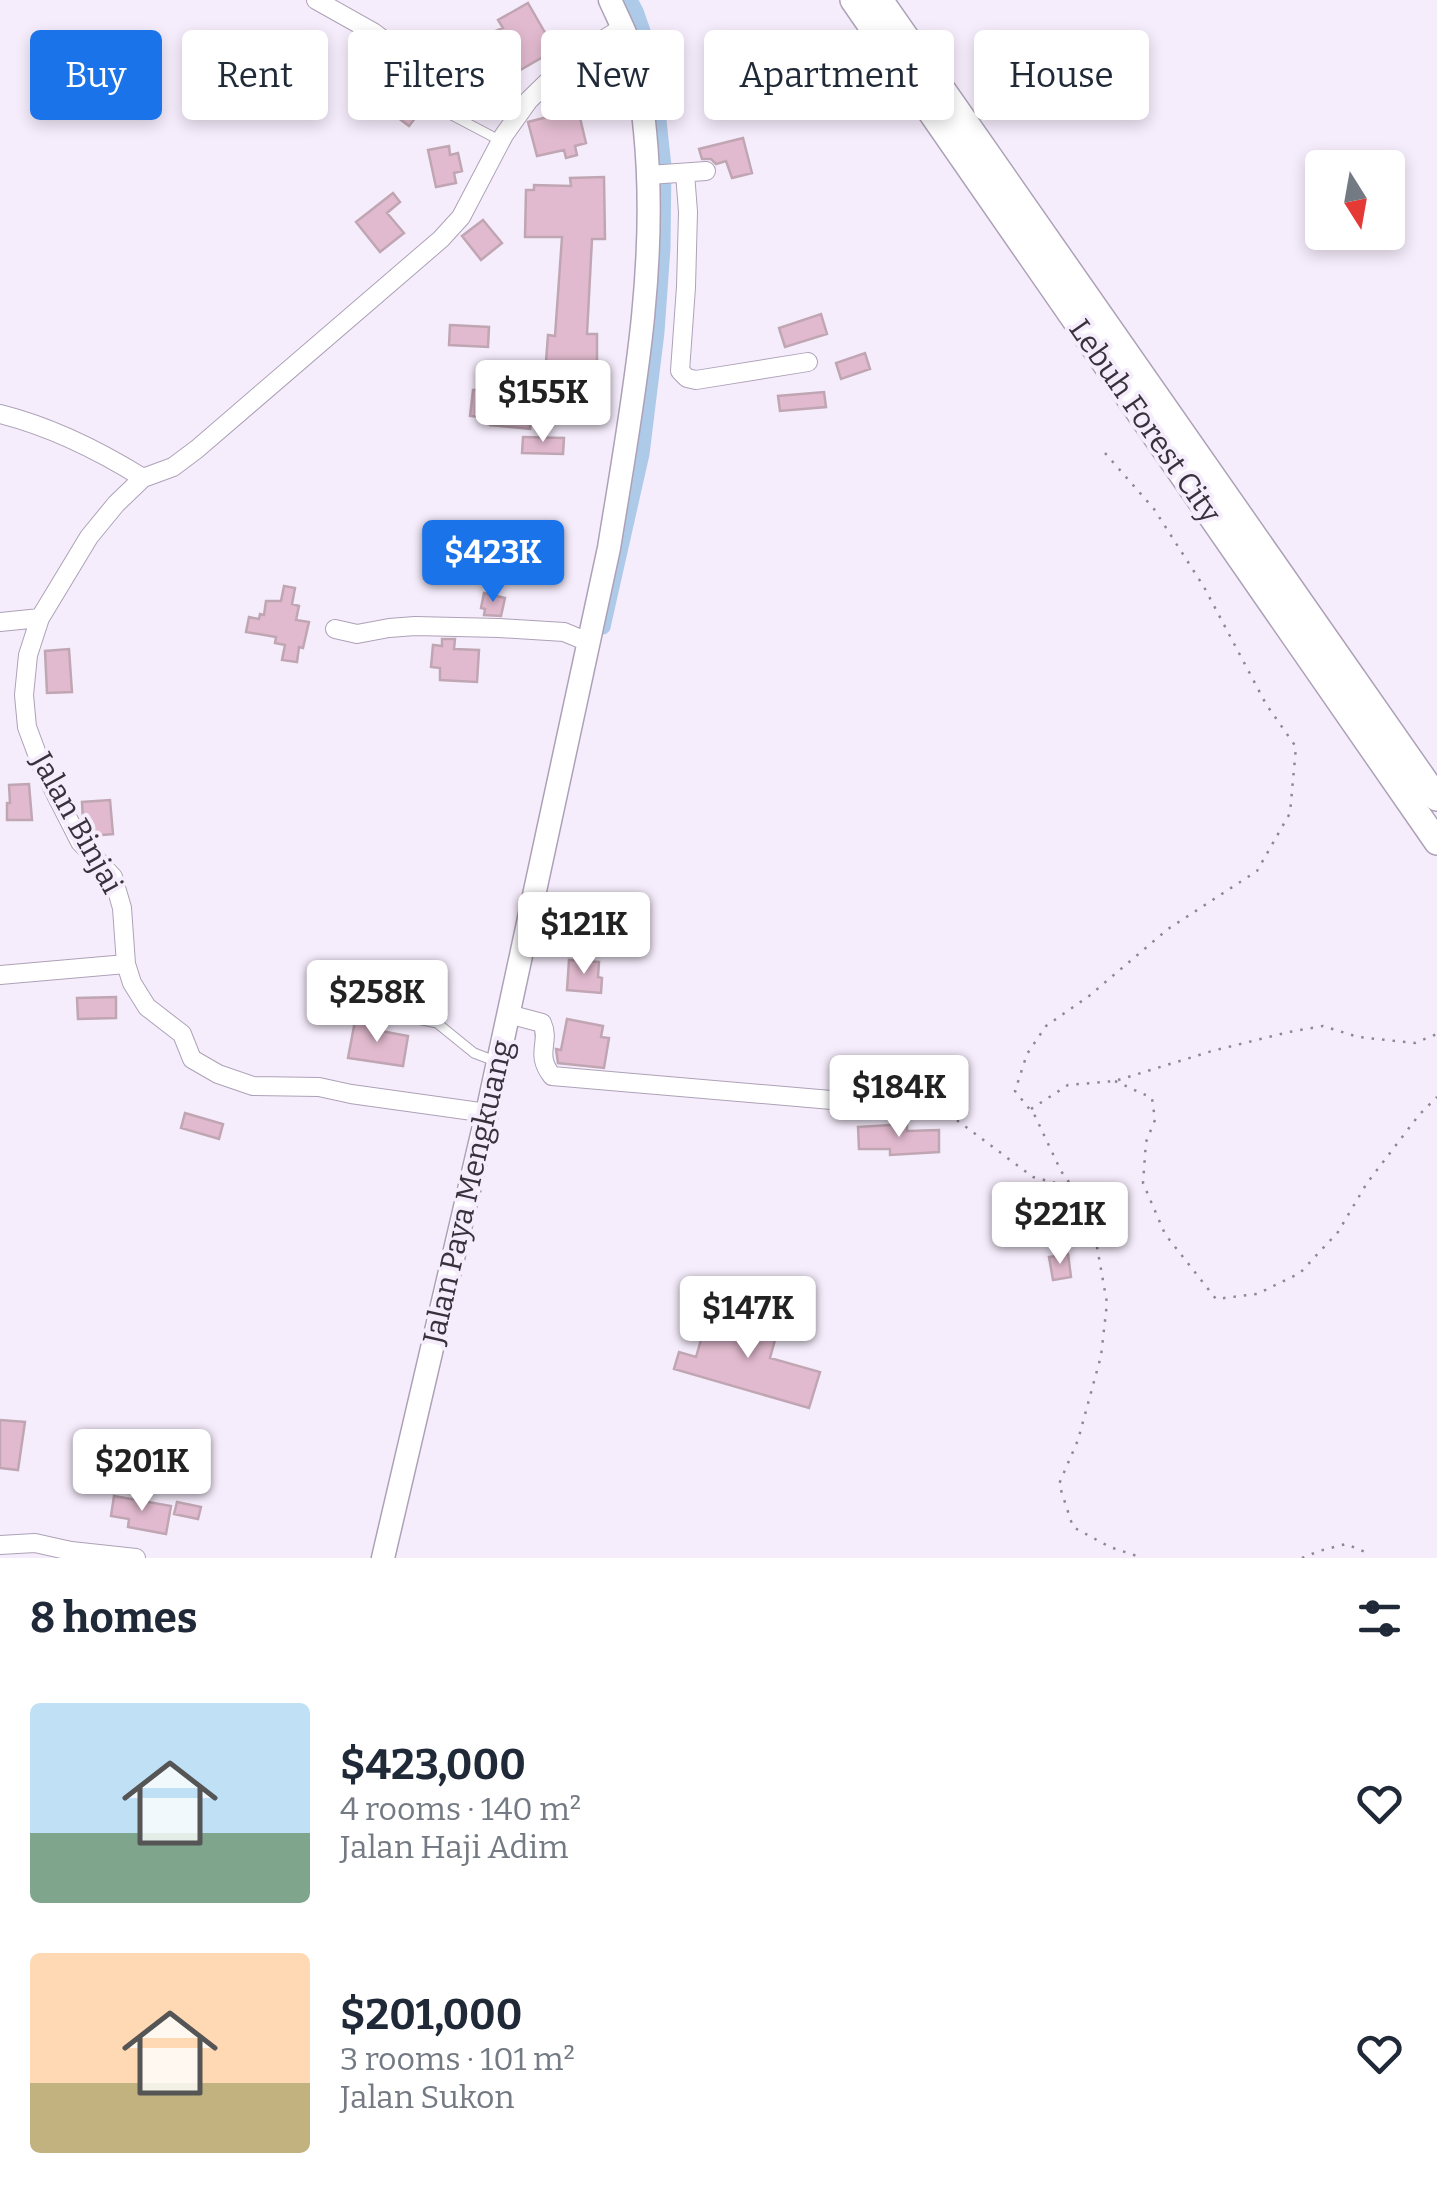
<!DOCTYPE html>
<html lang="en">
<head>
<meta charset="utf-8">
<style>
  :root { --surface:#fff; --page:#f2f2f3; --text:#1f2937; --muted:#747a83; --accent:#1a73e8 }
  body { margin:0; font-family:Bitter,serif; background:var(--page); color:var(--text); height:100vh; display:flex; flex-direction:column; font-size:38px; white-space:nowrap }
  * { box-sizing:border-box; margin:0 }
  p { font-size:32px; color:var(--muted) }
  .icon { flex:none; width:55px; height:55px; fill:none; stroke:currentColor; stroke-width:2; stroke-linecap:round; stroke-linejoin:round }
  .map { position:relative; height:1558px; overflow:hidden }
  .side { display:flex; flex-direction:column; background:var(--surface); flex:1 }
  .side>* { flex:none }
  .top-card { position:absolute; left:30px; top:30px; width:1378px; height:90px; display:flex; gap:20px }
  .needle { width:65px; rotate:169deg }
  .tools { position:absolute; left:1305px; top:150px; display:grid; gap:20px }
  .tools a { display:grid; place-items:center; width:100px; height:100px; border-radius:10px; background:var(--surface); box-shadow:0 5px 15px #0003; font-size:50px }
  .price { position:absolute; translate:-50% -85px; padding:0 22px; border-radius:10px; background:#fff; color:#222; font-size:32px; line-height:65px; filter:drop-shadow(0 2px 5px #0008) }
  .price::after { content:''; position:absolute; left:50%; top:60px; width:30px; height:22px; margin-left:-15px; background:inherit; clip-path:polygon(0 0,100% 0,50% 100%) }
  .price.selected { background:var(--accent); color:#fff }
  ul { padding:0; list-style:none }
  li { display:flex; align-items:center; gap:30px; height:250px; padding:0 30px }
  li span { display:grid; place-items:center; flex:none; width:280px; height:200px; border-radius:10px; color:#555 }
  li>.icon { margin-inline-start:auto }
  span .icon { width:120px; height:120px; fill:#fffc; stroke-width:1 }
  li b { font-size:42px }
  h2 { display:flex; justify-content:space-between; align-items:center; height:120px; padding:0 30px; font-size:42px }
  .chip { padding:0 35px; border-radius:10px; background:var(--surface); box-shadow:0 5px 15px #0003; font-size:35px; line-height:90px }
  .chip.selected { background:var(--accent); color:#fff }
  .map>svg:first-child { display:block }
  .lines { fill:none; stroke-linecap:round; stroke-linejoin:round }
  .canal { stroke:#aecae9; stroke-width:15 }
  .building { fill:#e2bacf; stroke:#c0a6b3; stroke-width:2.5 }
  .lane-casing { stroke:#ada1b7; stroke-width:11 }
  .street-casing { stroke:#ada1b7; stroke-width:20 }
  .secondary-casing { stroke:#ada1b7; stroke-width:25 }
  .primary-casing { stroke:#ada1b7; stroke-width:28 }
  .path { stroke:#8e8793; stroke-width:2.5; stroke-dasharray:2.5 8; stroke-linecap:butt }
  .lane { stroke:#fff; stroke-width:9 }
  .street { stroke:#fff; stroke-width:18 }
  .secondary { stroke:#fff; stroke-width:22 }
  .primary { stroke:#fff; stroke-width:25 }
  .labels { text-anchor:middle; stroke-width:8; stroke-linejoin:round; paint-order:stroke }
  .street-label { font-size:30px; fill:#37323b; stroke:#f6edfc }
</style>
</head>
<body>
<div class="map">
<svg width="1437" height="1558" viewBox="0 0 1437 1558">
  <rect width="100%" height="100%" fill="#f6edfc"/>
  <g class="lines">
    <path class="canal" d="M603 627 642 454 657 332 663 248 664 166 652 57 636 11 630 0"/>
  </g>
  <path class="building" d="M528 3 555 50 515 73 500 46 486 53 479 38 503 28 498 20Z
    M587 66 594 92 575 97 586 143 575 146 577 155 566 158 564 150 537 156 528 122 563 113 557 92 564 90 562 85 566 81 575 79 574 74 577 71Z
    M412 71 438 88 409 126 381 105 405 73 409 76Z
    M743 138 752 173 732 178 726 161 716 164 711 159H702L699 149Z
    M449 146 450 155 458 153 462 171 454 173 456 183 436 187 428 150Z
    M604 177 605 239H592L587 334H597V367H599L597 379 545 375 548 335 555 336 562 237H525L526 190H534V185L571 186 570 178Z
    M393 193 400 202 387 213 404 233 380 252 356 222Z
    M483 220 502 243 481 260 462 236Z
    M821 314 827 334 785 347 779 328Z
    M450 325 489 327 488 347 449 345Z
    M865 353 870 369 841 379 836 363Z
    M479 385 521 389V394L533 396 530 429 490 425V418L470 416 473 390H478Z
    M824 392 826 407 780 411 778 396Z
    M523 437 564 438 563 454 522 453Z
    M284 586 295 588 292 604 299 606 296 620 309 622 303 648 299 647 297 662 282 660 285 645 275 643 276 637 246 632 249 617 259 619 260 614 264 615 266 601H281Z
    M484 593 505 598 501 616 484 615 485 609 481 608Z
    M442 639H455L454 649 479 650 477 682 440 680V668L431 667 433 645 442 646Z
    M69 649 72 692 47 693 45 651Z
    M29 784 32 820H7V803H10L9 785Z
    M110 800 113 834 91 836 83 821 82 802Z
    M569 960 599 962 598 977 602 978 601 993 567 990Z
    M116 997V1018L78 1019 77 998Z
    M567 1019 603 1026 601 1037 609 1038 604 1068 558 1063 556 1049 561 1050Z
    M355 1021 382 1026 381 1031 408 1036 403 1066 348 1058Z
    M185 1113 223 1124 219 1139 181 1128Z
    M907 1124V1131L939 1130V1152L890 1155V1149H859L858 1127Z
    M1068 1254 1071 1277 1053 1280 1049 1257Z
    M710 1309 778 1329 770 1358 820 1372 809 1408 674 1369 679 1352 696 1357Z
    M0 1420 25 1422 18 1470 0 1468Z
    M114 1496 171 1506 166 1534 128 1527 129 1519 111 1516Z
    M177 1502 201 1507 198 1519 174 1514Z"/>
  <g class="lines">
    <defs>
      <path id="lane" d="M446 112 501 141
        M385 1012 437 1023 474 1053 495 1061"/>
      <path id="street" d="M316 0 373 32 402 54 425 62 452 66 476 81 515 118
        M685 173 688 212 686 287 680 371 687 378 696 380 808 362
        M649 175 706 171
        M0 414C52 427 98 450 143 478L173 467 197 449 441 239 461 217 504 135 529 100 569 61 622 28
        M143 478 116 504 89 537 40 618 28 655 24 695 27 727 40 762 57 797 80 842 113 877 122 908 126 964 132 983 147 1007 182 1034 192 1059 218 1074 253 1086 319 1087 351 1094 487 1113
        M0 622 40 618
        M335 629 357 634 389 628 415 626 499 628 564 632 588 642
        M0 975 126 964
        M508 1014 542 1023C551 1043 534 1053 552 1076L889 1105
        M0 1545 35 1543 71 1551 136 1558"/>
      <path id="secondary" d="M383 1558 487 1113 609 548C631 411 659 270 645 131 642 106 642 80 634 56 628 37 618 18 610 0"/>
      <path id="primary" d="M853 0 1437 842
        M880 0 1437 798"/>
    </defs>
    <use href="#lane" class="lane-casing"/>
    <use href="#street" class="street-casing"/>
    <use href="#secondary" class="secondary-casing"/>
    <use href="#primary" class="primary-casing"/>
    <path class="path" d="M1105 453 1154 509 1204 587 1266 704 1296 747 1290 813 1257 871 1168 929 1089 996 1046 1026 1027 1054 1015 1091 1035 1116 1061 1171 1081 1199 1097 1247 1107 1303 1101 1356 1078 1440 1059 1484 1073 1527 1110 1547 1143 1558
      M1115 1081 1152 1098 1155 1120 1146 1142 1143 1183 1165 1234 1216 1299 1257 1294 1300 1273 1338 1232 1367 1183 1419 1115 1437 1097
      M906 1109 954 1118 1033 1177 1071 1187
      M1031 1109 1068 1085 1115 1081 1212 1051 1289 1032 1323 1026 1358 1037 1415 1043 1437 1034
      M1302 1558 1319 1551 1346 1544 1365 1552 1366 1558"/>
    <use href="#lane" class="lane"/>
    <use href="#street" class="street"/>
    <use href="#secondary" class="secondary"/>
    <use href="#primary" class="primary"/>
  </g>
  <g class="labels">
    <g class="street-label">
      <text transform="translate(1145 421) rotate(55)" y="10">Lebuh Forest City</text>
      <text transform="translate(77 823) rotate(61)" y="10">Jalan Binjai</text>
      <text transform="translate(468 1192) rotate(-77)" y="10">Jalan Paya Mengkuang</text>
    </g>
  </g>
</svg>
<div class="tools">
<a><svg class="needle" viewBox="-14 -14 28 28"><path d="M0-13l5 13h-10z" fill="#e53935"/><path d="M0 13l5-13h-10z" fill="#747a83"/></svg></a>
</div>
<b class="price" style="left:543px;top:445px">$155K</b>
<b class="price selected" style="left:493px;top:605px">$423K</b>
<b class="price" style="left:584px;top:977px">$121K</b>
<b class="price" style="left:377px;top:1045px">$258K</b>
<b class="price" style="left:899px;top:1140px">$184K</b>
<b class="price" style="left:1060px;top:1267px">$221K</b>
<b class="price" style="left:748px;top:1361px">$147K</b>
<b class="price" style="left:142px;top:1514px">$201K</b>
<div class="top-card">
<a class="chip selected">Buy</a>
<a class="chip">Rent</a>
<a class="chip">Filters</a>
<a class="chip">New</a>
<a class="chip">Apartment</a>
<a class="chip">House</a>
</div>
</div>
<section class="side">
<h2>8 homes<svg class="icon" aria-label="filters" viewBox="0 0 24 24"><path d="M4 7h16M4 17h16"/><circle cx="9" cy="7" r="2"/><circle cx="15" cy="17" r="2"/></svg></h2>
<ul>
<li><span style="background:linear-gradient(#bfe0f5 65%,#7fa58c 0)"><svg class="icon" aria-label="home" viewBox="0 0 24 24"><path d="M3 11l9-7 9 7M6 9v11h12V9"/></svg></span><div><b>$423,000</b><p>4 rooms · 140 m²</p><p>Jalan Haji Adim</p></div><svg class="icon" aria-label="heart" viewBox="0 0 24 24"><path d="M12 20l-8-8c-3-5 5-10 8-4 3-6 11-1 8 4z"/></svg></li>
<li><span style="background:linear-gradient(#ffd9b3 65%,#c2b280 0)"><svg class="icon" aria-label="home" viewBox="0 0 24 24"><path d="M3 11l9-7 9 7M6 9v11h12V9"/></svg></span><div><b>$201,000</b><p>3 rooms · 101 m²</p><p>Jalan Sukon</p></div><svg class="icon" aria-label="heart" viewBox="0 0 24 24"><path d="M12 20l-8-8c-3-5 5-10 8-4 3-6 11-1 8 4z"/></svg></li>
</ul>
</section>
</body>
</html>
